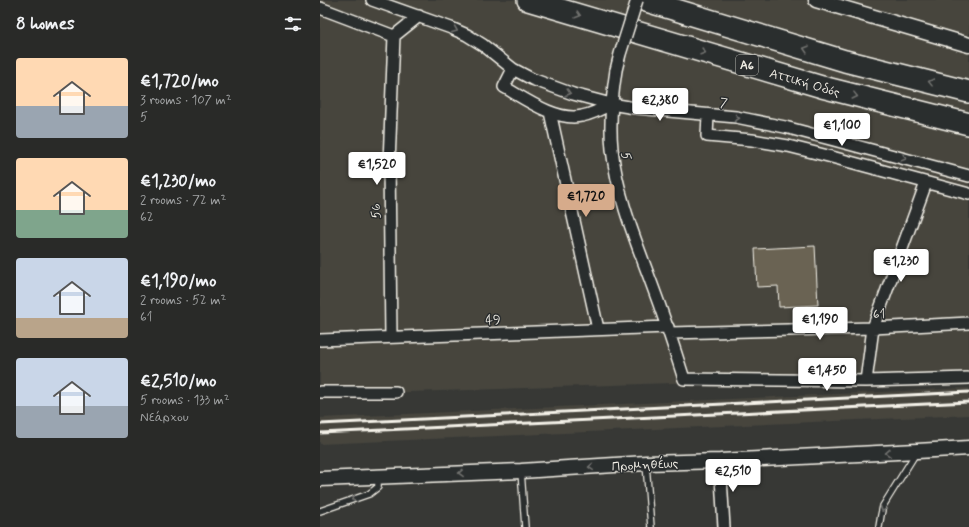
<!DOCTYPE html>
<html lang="en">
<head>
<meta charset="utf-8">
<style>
  :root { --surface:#292a28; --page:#313230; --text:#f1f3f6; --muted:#a5a7a8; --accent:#d6ab8b }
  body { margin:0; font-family:Mynerve,sans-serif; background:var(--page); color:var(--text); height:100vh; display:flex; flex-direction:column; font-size:15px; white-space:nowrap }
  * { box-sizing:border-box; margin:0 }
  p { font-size:13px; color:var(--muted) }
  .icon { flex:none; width:22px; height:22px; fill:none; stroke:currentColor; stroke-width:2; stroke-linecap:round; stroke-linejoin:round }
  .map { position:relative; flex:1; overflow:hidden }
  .side { display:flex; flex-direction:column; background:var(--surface); width:320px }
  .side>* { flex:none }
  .price { position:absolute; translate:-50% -34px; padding:0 9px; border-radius:4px; background:#fff; color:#222; font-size:13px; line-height:26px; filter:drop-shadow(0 1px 2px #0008) }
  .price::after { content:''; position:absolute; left:50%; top:24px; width:12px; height:9px; margin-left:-6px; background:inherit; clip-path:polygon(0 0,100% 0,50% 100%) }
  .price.selected { background:var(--accent); color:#111 }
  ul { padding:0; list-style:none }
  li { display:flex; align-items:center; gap:12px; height:100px; padding:0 16px }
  li span { display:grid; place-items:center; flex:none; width:112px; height:80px; border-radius:4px; color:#555 }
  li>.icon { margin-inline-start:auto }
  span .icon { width:48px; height:48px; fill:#fffc; stroke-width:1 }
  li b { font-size:17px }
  h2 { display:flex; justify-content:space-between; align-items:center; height:48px; padding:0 16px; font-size:17px }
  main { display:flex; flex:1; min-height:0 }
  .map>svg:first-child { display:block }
  .built { fill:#46453e }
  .building { fill:#6a6352; stroke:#f4f1e8 }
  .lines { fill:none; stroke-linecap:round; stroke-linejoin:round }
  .service-casing { stroke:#f4f1e8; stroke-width:8 }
  .minor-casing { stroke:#f4f1e8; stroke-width:14 }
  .tertiary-casing { stroke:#f4f1e8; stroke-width:17 }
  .motorway-casing { stroke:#f4f1e8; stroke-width:24 }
  .service { stroke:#2a2d2e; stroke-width:5.5 }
  .minor { stroke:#2a2d2e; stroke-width:11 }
  .tertiary { stroke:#2a2d2e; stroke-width:14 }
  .motorway { stroke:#2a2d2e; stroke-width:21 }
  .rail { stroke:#f4f1e8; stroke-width:3 }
  .minor-bridge-casing { stroke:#f4f1e8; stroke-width:14; stroke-linecap:butt }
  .minor-bridge { stroke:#2a2d2e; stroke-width:11 }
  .oneway { stroke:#71726f }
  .labels { text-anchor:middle; stroke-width:3; stroke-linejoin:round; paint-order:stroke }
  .shield { fill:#2a2d2e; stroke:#b7b6b0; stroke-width:1 }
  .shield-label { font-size:12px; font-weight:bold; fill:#f4f1e8 }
  .street-label { font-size:13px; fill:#f4f1e8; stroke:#2a2d2e }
</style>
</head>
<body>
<main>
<section class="side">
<h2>8 homes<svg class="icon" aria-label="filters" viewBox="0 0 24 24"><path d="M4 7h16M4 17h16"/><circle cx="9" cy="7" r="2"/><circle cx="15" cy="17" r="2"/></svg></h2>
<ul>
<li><span style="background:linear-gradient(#ffd9b3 60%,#9aa5b1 0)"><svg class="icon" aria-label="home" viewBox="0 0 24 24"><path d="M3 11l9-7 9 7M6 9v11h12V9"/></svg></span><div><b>€1,720/mo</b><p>3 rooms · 107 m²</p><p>5</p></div></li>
<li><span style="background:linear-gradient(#ffd9b3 65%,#7fa58c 0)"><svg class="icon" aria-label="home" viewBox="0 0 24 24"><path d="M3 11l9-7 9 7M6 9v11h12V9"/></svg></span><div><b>€1,230/mo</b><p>2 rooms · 72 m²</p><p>62</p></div></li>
<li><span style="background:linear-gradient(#c9d6e8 75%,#b9a48a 0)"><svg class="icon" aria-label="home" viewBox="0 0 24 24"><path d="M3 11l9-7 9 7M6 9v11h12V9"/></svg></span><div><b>€1,190/mo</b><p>2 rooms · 52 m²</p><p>61</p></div></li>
<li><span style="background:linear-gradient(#c9d6e8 60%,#9aa5b1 0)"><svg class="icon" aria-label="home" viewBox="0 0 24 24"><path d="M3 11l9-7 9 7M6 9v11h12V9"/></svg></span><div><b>€2,510/mo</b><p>5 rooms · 133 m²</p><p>Νεάρχου</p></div></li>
</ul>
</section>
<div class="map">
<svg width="649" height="527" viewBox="0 0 649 527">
  <rect width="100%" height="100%" fill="#373835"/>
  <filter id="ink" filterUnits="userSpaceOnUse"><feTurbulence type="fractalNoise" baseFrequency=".025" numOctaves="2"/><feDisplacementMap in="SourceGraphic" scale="8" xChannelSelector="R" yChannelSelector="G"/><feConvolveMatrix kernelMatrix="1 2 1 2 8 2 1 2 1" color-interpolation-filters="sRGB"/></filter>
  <g filter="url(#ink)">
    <path class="built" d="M0 0H649V373L0 395Z
      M649 388V415L0 444V418Z"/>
    <path class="building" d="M495 246 498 305 459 307 458 286 437 287 435 249Z"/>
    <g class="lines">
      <defs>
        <path id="service" d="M326 464 331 527
          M201 471 205 527
          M0 511 49 494 58 487V477
          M559 527 561 515 563 506 596 453"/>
        <path id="minor" d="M52 0 131 28 147 35 163 45 193 69 212 79 253 94 291 104 315 108 416 117 465 127 649 176
          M0 8 74 36
          M74 36 99 16
          M193 69 184 87C205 99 237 122 262 116 272 114 282 109 291 104
          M296 70C292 96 289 122 292 149 297 195 315 239 331 282 343 314 354 347 364 379L546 381 649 378
          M230 112 278 329
          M388 115 387 136 432 140 468 146 508 156 649 194
          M350 333 553 328 649 323
          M71 337 69 163 74 36
          M0 340 348 327
          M546 381 553 328 606 183
          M0 392H76
          M400 461 404 527"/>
        <path id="tertiary" d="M496 0 649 45
          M0 479 201 471 326 463 400 461 597 451 649 448"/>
        <path id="motorway" d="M208 0 502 87 649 124
          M323 0 525 61 649 92"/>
      </defs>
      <use href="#service" class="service-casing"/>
      <use href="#minor" class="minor-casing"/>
      <use href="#tertiary" class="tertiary-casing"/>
      <use href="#motorway" class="motorway-casing"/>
      <use href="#service" class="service"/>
      <use href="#minor" class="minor"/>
      <use href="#tertiary" class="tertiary"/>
      <use href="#motorway" class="motorway"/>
      <path class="rail" d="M0 424 649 392
        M0 433 649 402"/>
      <defs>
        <path id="minor-bridge" d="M296 70 300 54 317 0"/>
      </defs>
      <use href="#minor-bridge" class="minor-bridge-casing"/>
      <use href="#minor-bridge" class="minor-bridge"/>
    </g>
    <defs><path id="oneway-chevron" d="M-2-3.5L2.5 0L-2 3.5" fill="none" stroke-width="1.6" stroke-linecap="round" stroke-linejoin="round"/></defs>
    <g class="oneway">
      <use href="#oneway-chevron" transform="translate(258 15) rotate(17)"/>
      <use href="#oneway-chevron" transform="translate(135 30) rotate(23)"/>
      <use href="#oneway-chevron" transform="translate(486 49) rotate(-163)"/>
      <use href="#oneway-chevron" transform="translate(383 52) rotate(17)"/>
      <use href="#oneway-chevron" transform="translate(611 82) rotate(-166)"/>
      <use href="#oneway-chevron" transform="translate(248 93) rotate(18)"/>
      <use href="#oneway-chevron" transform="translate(535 96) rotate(14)"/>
      <use href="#oneway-chevron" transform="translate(417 118) rotate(8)"/>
      <use href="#oneway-chevron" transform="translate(584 158) rotate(15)"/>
      <use href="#oneway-chevron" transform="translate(568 453) rotate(177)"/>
      <use href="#oneway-chevron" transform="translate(271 467) rotate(176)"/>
      <use href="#oneway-chevron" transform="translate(141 473) rotate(178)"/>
      <use href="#oneway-chevron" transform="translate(34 499) rotate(161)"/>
      <use href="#oneway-chevron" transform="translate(563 509) rotate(110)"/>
    </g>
  </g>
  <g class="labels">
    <rect class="shield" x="416" y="55" width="22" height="20" rx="3"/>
    <g class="shield-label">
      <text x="427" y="69">Α6</text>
    </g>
    <g class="street-label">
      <text transform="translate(485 82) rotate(16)" y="5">Αττική Οδός</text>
      <text transform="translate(404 102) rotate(6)" y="5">7</text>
      <text transform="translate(307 156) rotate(82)" y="5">5</text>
      <text transform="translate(55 211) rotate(-91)" y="5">56</text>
      <text transform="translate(559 313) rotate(-2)" y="5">61</text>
      <text transform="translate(173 319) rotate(-2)" y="5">49</text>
      <text transform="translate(325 464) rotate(-3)" y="5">Προμηθέως</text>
    </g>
  </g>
</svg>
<b class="price" style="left:340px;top:122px">€2,380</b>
<b class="price" style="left:522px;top:147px">€1,100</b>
<b class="price" style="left:57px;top:186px">€1,520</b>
<b class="price selected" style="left:266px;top:218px">€1,720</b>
<b class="price" style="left:581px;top:283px">€1,230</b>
<b class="price" style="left:500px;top:341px">€1,190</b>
<b class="price" style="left:507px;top:392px">€1,450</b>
<b class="price" style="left:413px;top:493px">€2,510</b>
</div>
</main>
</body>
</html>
